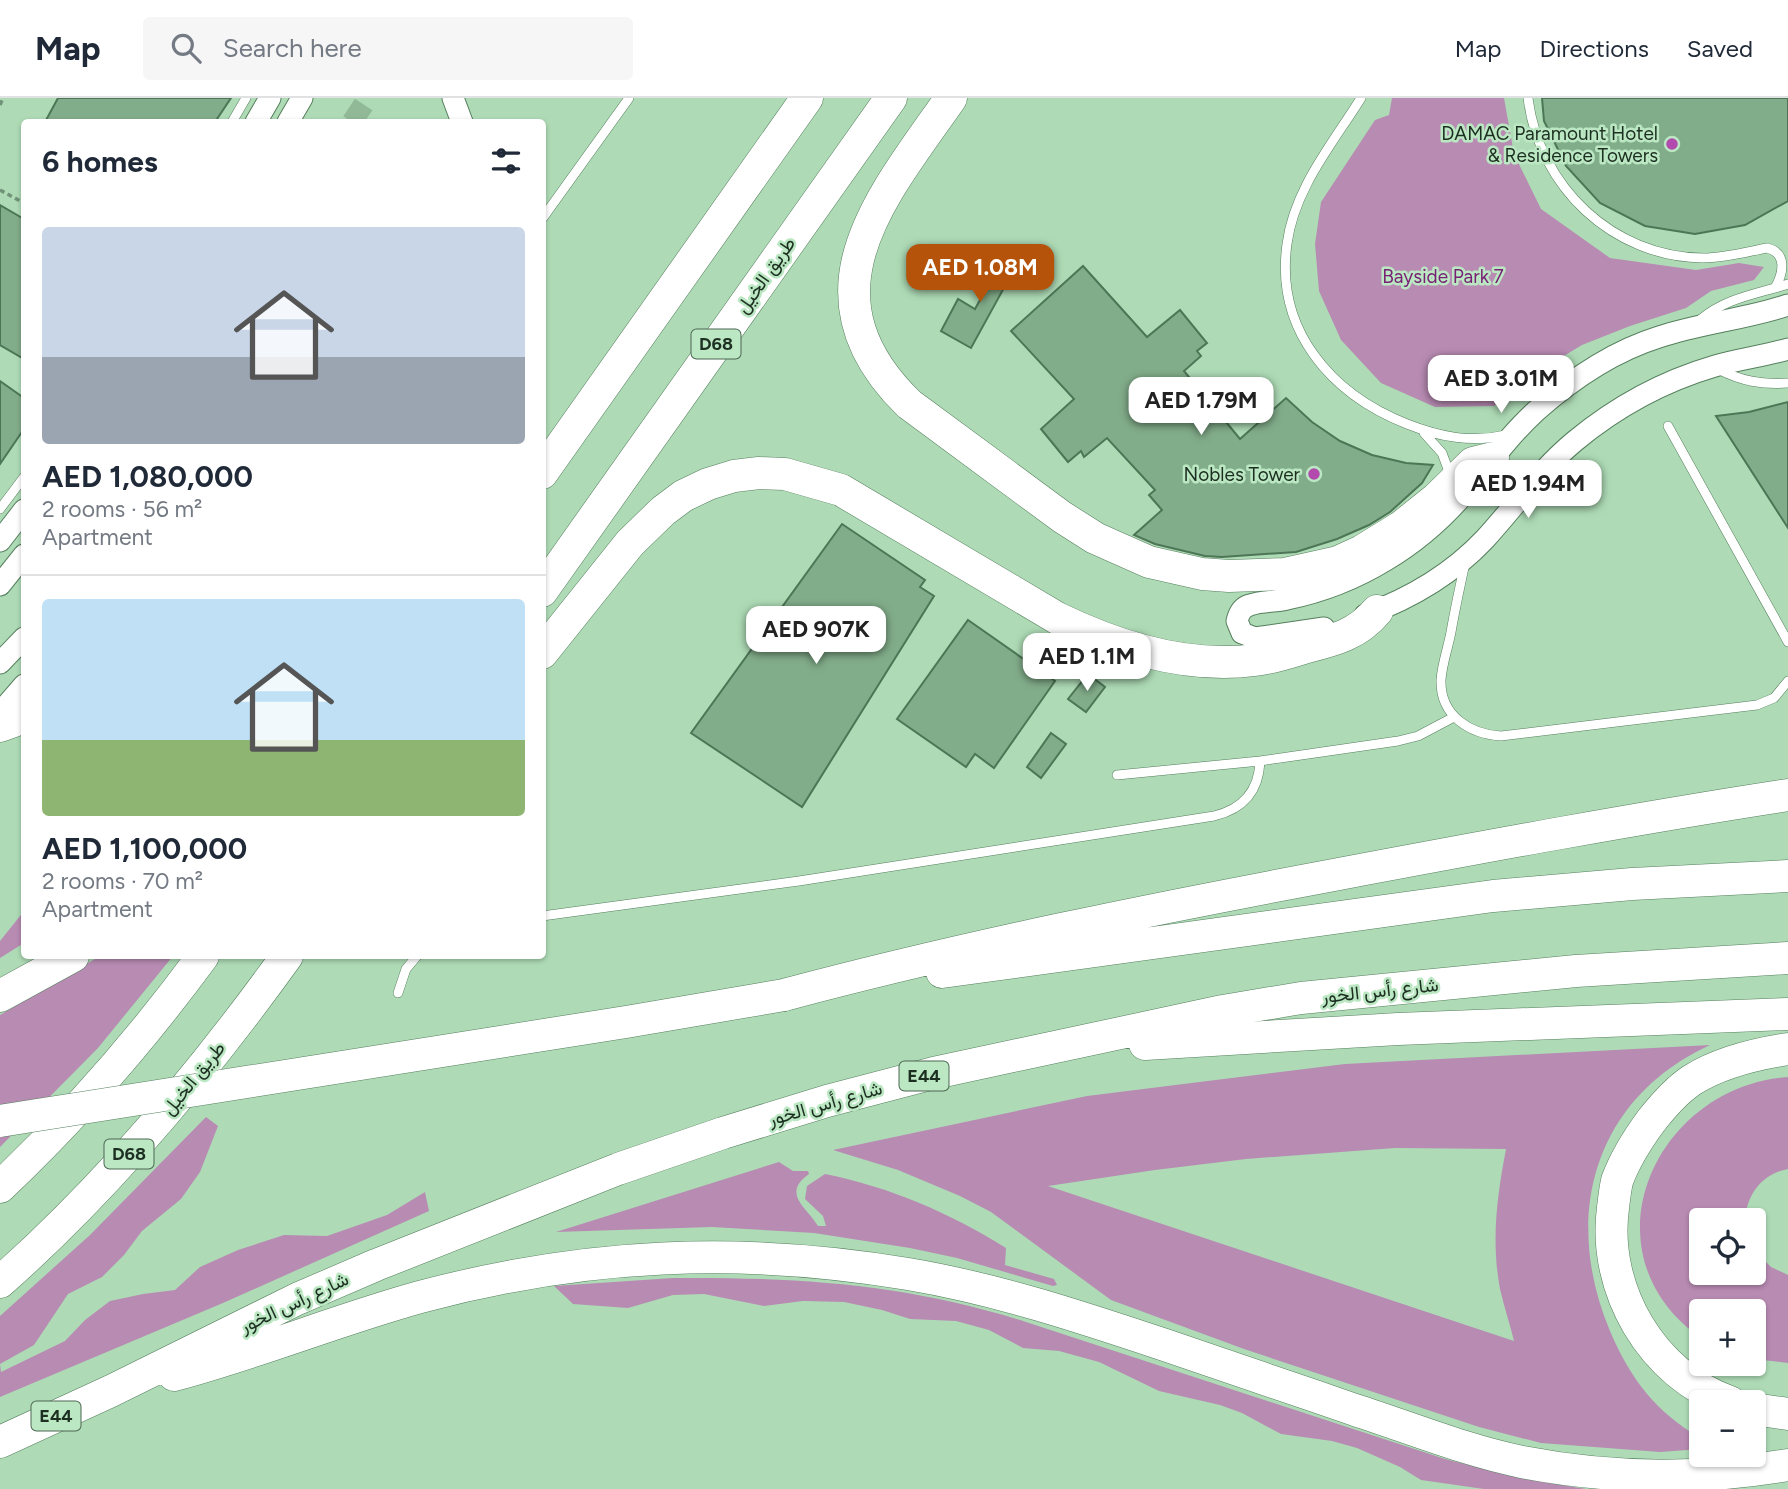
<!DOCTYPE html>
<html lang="en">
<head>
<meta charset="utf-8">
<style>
  :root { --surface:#fff; --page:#f6f6f7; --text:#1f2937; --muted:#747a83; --line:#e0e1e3; --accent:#b45309 }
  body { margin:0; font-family:Figtree,Vazirmatn,sans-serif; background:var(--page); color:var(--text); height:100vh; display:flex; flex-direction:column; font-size:26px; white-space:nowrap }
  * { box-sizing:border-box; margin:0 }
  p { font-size:23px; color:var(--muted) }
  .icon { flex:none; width:38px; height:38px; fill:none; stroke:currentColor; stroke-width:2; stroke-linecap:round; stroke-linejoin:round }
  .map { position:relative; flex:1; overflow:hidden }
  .details { position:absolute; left:21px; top:21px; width:525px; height:840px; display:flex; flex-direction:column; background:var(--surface); border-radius:7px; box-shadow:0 2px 5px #0004 }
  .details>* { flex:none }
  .controls { position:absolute; left:1689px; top:1110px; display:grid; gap:14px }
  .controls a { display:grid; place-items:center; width:77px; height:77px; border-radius:7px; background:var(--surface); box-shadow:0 2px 5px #0004; font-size:35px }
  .price { position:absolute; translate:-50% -60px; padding:0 16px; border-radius:14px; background:#fff; color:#222; font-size:23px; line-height:46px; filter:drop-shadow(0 2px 4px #0008) }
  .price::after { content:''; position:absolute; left:50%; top:42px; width:21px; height:16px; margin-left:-10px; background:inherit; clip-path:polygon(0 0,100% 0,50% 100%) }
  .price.on { background:var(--accent); color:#fff }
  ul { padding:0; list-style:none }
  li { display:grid; align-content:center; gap:14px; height:371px; padding:0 21px }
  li+li { border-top:2px solid var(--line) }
  li span { display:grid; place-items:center; height:217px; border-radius:7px; color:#555 }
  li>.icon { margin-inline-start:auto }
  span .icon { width:126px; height:126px; fill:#fffc; stroke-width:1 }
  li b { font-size:30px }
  h2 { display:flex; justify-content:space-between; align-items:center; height:84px; padding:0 21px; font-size:30px }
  header { display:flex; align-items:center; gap:42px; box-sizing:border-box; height:98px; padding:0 35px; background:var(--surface); border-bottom:2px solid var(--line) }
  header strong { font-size:33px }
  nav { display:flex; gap:38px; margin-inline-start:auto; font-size:24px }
  .search { width:490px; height:63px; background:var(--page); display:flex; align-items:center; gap:18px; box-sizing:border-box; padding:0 24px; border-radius:7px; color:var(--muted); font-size:26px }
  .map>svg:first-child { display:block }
  .green { fill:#b88bb3; fill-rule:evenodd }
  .building { fill:#82ad8a; stroke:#4d7656; stroke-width:2 }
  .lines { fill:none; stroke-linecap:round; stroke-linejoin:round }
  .tertiary-tunnel { stroke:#91b998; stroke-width:21; stroke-dasharray:21 10; stroke-linecap:butt }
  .service-casing { stroke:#557f5d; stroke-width:10 }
  .tertiary-casing { stroke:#557f5d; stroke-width:23 }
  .motorway-casing { stroke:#557f5d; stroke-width:33 }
  .path { stroke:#719377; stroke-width:3.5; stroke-dasharray:5 3.5; stroke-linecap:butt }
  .service { stroke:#fff; stroke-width:9 }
  .tertiary { stroke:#fff; stroke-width:21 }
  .motorway { stroke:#fff; stroke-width:32 }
  .motorway-bridge-casing { stroke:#557f5d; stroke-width:33; stroke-linecap:butt }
  .motorway-bridge { stroke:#fff; stroke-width:32 }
  .poi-dot { fill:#b34aad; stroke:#bbe8c3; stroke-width:2.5 }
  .labels { text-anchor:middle; stroke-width:5; stroke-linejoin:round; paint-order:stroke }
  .shield { fill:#bbe8c3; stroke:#4c6652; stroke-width:2 }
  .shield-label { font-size:18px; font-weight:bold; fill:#1d2f21 }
  .poi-label { font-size:19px; fill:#1d2f21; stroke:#bbe8c3; text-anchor:end }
  .street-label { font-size:19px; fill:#1d2f21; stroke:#bbe8c3 }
  .park-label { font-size:19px; fill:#782174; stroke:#bbe8c3 }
</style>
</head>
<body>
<header>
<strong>Map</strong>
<div class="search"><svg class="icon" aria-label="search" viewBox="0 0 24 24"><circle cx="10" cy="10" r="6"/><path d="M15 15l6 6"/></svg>Search here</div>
<nav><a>Map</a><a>Directions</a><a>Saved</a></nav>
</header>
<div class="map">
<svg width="1788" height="1391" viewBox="0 0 1788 1391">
  <rect width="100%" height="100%" fill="#aedbb6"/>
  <path class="green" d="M1392 0H1504L1514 56 1541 111 1610 160 1696 172 1739 165 1764 169 1754 182 1711 193 1686 210 1630 228 1582 247 1539 273 1494 308 1435 309 1381 285 1341 242 1319 193 1315 146 1321 104 1375 22 1389 17Z
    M24 813V845L0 860V843Z
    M100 858H173L98 950 0 1049V917Z
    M1710 947C1593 1001 1562 1119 1610 1233 1630 1280 1656 1315 1701 1340V1351L1660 1354 1541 1345 1479 1329 1244 1251 1111 1202 991 1114 960 1098 898 1072 833 1052 1087 998 1345 966ZM1395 1050 1506 1051C1497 1098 1491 1143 1500 1191 1504 1209 1510 1226 1514 1243L1048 1088 1155 1072 1246 1061Z
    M1788 979V1071C1762 1076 1747 1096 1745 1122H1701V1174H1754V1152L1771 1169 1788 1177V1265L1754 1261V1213H1701V1240C1581 1156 1653 989 1788 979Z
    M206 1019 218 1028 200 1074 181 1101 142 1133 124 1157 102 1179 68 1196 34 1247 0 1266 1 1274 65 1243 85 1222 110 1203 143 1196 175 1192 200 1169 238 1152 284 1137 327 1138 387 1117 425 1094 429 1113 223 1205 0 1299V1218L90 1137Z
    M779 1064 793 1073H808L809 1076C781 1096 807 1109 818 1128H826L823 1118 805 1101 807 1088 825 1076C890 1089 950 1115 1006 1150L1005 1167 1054 1181 1057 1187 1053 1188 957 1160 910 1150 814 1135 712 1129 556 1134Z
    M673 1180C797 1179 907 1186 1026 1224L1445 1361 1520 1380 1586 1391H1484L1421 1382 1400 1369 1357 1350 1332 1343 1281 1336 1242 1315 1220 1307 1159 1293 1099 1264 1059 1253 1023 1250 989 1232 956 1223 910 1221 882 1212 844 1204 803 1203 764 1208 704 1196 673 1197 628 1210 573 1206 554 1188Z"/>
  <path class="building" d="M58 0H231L215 24H45Z
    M1542 0H1788V103L1745 127 1695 136 1645 128 1600 105 1566 68 1544 23Z
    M0 107 24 121V261L0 247Z
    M1009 149 1022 157 971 250 941 233 958 201 975 211Z
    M1083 168 1147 239 1180 212 1207 245 1197 253 1201 258 1184 273 1240 341 1286 300 1312 324 1340 343 1372 357 1406 365 1433 367 1422 385 1390 414 1369 427 1337 441 1296 454 1222 459 1205 458 1155 446 1134 437 1162 412 1149 397 1155 392 1107 340 1084 359 1081 353 1068 364 1041 331 1074 301 1011 233Z
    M0 283 24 300V331L0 366Z
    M1788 304V430L1716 318 1749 314Z
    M842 426 925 482 920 489 934 498 802 709 691 635Z
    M968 522 1055 583 994 670 975 656 966 669 897 621Z
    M1088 576 1105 589 1086 614 1068 601Z
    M1051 635 1066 646 1041 680 1027 669Z"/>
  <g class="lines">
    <path class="tertiary-tunnel" d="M352 24 368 0"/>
    <defs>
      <path id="service" d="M1361 0C1333 45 1294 91 1287 146 1275 232 1331 296 1407 326 1440 339 1471 345 1506 337
        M1528 0C1539 89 1613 159 1703 160 1725 160 1746 154 1767 150 1788 155 1783 176 1775 190
        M232 24 246 0
        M542 121 629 0
        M1700 222C1725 200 1757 196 1788 186
        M1718 271C1741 283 1762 287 1788 285
        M1668 328 1788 544
        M1424 335 1442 355 1451 379
        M0 411 24 379
        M1465 465C1460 488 1455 511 1451 534 1448 550 1442 566 1441 582 1440 618 1470 636 1501 638L1757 607 1774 600 1788 583
        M1117 677 1260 663 1398 643 1418 638 1454 619
        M542 818 799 783 1214 718C1243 711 1259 693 1260 663
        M398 895 406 871 417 858"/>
      <path id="tertiary" d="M453 0 462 24
        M256 24 270 0
        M288 24 302 0
        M0 443 24 412
        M0 487 24 457
        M1365 517C1409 501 1452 476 1485 441 1515 408 1541 371 1575 343 1616 309 1664 283 1715 268 1739 261 1764 258 1788 251
        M1324 530 1255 540 1242 535 1237 523C1239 515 1242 509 1250 507 1261 503 1275 504 1287 501 1321 494 1355 481 1386 462 1418 443 1446 418 1470 389 1491 363 1511 336 1536 313 1571 282 1614 253 1659 239 1701 225 1746 221 1788 207
        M0 565 24 540
        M0 615 24 587"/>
      <path id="motorway" d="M951 0C881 100 796 196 909 306L1062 419 1095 440 1149 464 1202 476 1229 478 1284 476 1338 464 1362 453 1401 429 1436 401 1473 365 1493 360
        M542 375 807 0
        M542 493 891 0
        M542 555 630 445 663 413 683 398 708 386 734 378 759 375 785 376 841 392 1057 520C1117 549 1187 571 1255 562 1273 560 1290 554 1307 549 1335 542 1358 536 1377 513
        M0 628 14 623 24 613
        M942 874 1493 798 1632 786 1788 778
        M784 897C968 848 1152 811 1339 776 1488 748 1638 720 1788 697
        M0 898 73 858
        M1145 946 1398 931 1788 916
        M0 1089C75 1018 142 941 203 858
        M0 1184C109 1088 202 976 287 858
        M174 1277C257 1255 337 1222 420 1199 584 1155 741 1148 908 1176 997 1191 1081 1219 1165 1247 1229 1269 1292 1290 1355 1312 1411 1330 1464 1352 1522 1364 1610 1381 1700 1382 1788 1367
        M1730 1304C1652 1277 1602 1191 1613 1110 1614 1101 1615 1092 1617 1083 1625 1061 1637 1042 1651 1023 1662 1009 1677 992 1692 982 1721 964 1755 956 1788 951
        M1754 1311 1788 1316
        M0 1344 111 1293 297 1201 376 1167 618 1071 723 1035 827 1003 934 975 1223 913 1301 900 1576 873 1788 860"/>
    </defs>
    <use href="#service" class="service-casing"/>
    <use href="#tertiary" class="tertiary-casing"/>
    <use href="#motorway" class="motorway-casing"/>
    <path class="path" d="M0 7 3 0
      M0 92 24 105"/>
    <use href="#service" class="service"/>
    <use href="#tertiary" class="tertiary"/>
    <use href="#motorway" class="motorway"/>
    <defs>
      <path id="motorway-bridge" d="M0 1023 626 924 784 897"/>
    </defs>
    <use href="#motorway-bridge" class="motorway-bridge-casing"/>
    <use href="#motorway-bridge" class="motorway-bridge"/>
  </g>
  <g class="poi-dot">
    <circle cx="1672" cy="46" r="7"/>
    <circle cx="1314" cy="376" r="7"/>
  </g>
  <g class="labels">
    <g class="shield">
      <rect x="691.5" y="231.5" width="49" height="29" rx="5"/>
      <rect x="899.5" y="963.5" width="49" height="29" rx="5"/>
      <rect x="104.5" y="1041.5" width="49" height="29" rx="5"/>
      <rect x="31.5" y="1303.5" width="49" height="29" rx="5"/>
    </g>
    <g class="shield-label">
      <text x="716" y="252">D68</text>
      <text x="924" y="984">E44</text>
      <text x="129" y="1062">D68</text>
      <text x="56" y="1324">E44</text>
    </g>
    <g class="poi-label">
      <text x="1658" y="42">DAMAC Paramount Hotel<tspan x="1658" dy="22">&amp; Residence Towers</tspan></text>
      <text x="1300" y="383">Nobles Tower</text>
    </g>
    <g class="street-label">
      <text transform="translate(765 177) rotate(-55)" y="7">طريق الخيل</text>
      <text transform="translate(1380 892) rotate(-6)" y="7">شارع رأس الخور</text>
      <text transform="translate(193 980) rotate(-51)" y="7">طريق الخيل</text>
      <text transform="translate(825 1005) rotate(-16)" y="7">شارع رأس الخور</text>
      <text transform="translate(294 1204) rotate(-25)" y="7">شارع رأس الخور</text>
    </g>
    <g class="park-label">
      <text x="1443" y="185">Bayside Park 7</text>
    </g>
  </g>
</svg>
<div class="controls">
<a><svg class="icon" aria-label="locate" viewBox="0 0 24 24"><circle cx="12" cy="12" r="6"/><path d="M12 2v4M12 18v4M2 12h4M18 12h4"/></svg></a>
<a>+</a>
<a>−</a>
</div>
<b class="price on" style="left:980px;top:206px">AED 1.08M</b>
<b class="price" style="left:1501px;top:317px">AED 3.01M</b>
<b class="price" style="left:1201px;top:339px">AED 1.79M</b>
<b class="price" style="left:1528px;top:422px">AED 1.94M</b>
<b class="price" style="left:816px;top:568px">AED 907K</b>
<b class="price" style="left:1087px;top:595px">AED 1.1M</b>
<section class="details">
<h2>6 homes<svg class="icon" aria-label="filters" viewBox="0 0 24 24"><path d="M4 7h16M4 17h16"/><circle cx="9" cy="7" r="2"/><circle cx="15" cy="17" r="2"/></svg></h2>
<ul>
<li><span style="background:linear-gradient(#c9d6e8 60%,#9aa5b1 0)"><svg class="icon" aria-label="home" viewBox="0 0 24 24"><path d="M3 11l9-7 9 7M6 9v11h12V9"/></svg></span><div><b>AED 1,080,000</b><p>2 rooms · 56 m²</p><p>Apartment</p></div></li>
<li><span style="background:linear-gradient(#bfe0f5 65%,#8fb573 0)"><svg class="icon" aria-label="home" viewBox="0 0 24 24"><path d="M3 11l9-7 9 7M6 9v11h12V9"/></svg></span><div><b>AED 1,100,000</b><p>2 rooms · 70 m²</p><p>Apartment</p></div></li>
</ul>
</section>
</div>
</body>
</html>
